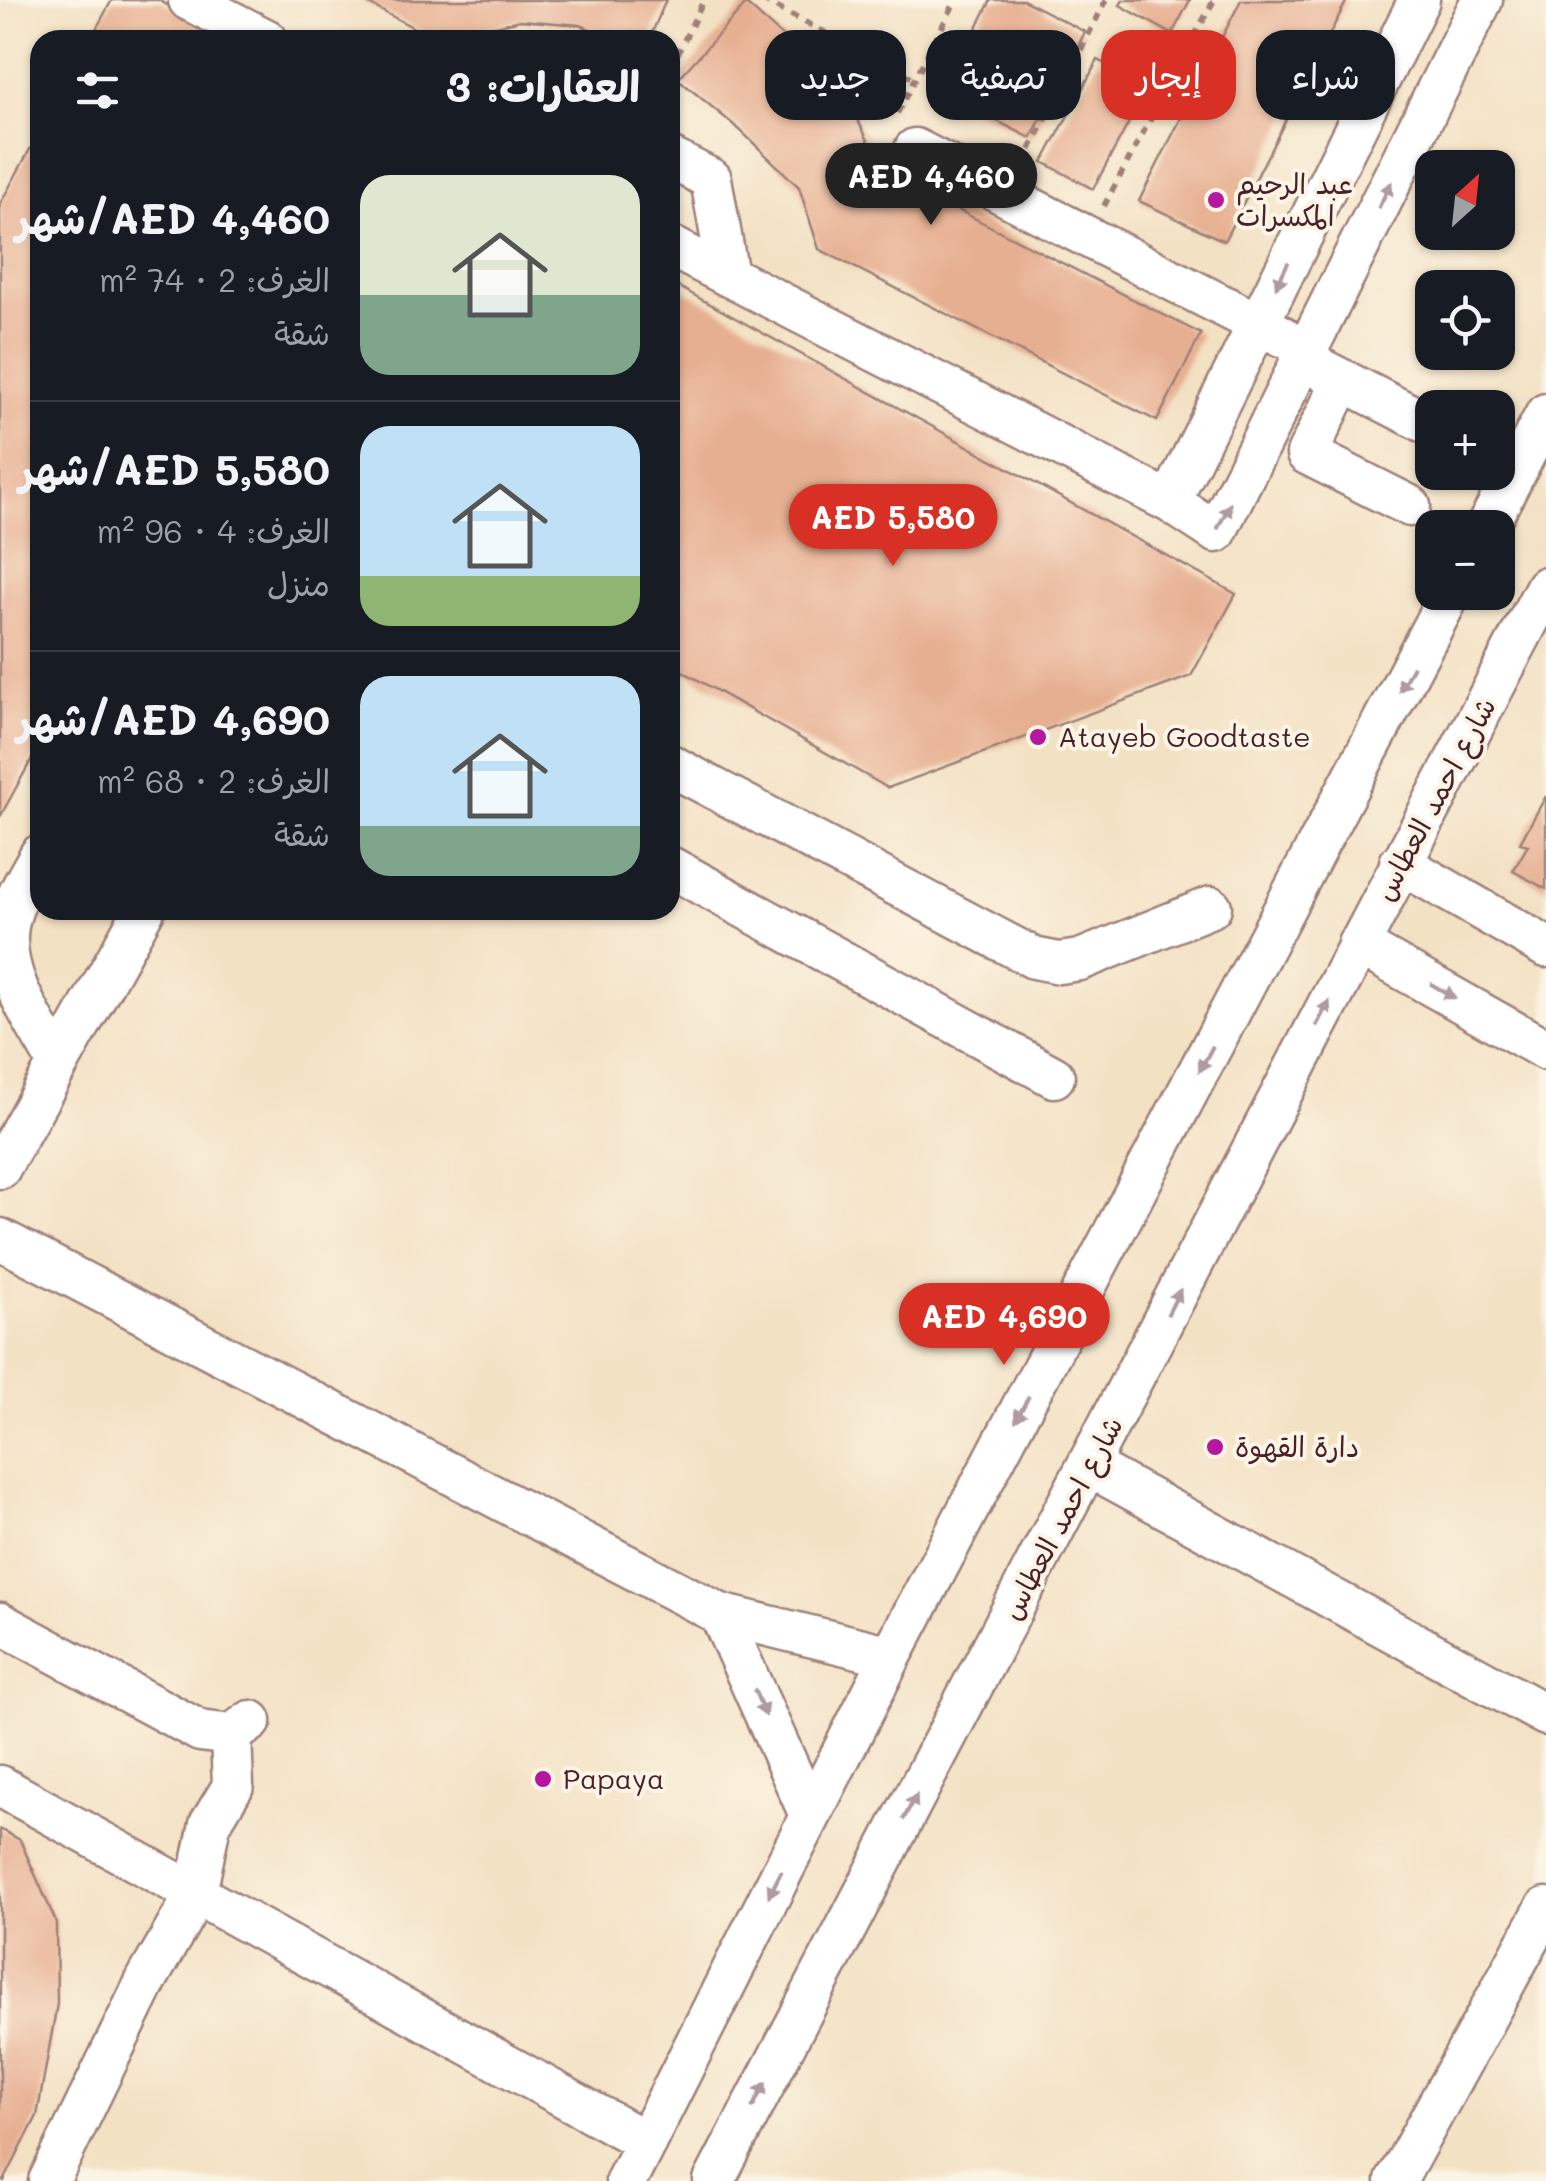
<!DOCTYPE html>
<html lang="ar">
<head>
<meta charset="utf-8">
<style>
  :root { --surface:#171b24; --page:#20242c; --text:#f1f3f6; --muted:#9ea1a6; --line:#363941; --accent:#d93025 }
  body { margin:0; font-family:Mali,"Playpen Sans Arabic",sans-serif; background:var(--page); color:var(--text); direction:rtl; height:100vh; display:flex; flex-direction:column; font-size:38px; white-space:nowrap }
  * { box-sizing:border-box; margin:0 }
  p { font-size:32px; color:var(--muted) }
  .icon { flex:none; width:55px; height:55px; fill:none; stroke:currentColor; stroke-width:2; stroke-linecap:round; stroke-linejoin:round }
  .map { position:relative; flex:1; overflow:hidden; direction:ltr }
  .sheet { position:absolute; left:30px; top:30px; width:650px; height:890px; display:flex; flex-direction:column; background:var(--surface); border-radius:30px; box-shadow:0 2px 8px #0004; direction:rtl }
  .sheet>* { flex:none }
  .hud { position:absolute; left:710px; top:30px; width:685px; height:90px; direction:rtl; display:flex; gap:20px }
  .needle { width:65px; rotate:27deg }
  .tools { position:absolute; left:1415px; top:150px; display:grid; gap:20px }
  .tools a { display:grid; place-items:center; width:100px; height:100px; border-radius:20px; background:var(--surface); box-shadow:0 2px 8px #0004; font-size:50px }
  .price { position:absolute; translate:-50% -85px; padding:0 22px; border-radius:35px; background:var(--accent); color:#fff; font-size:32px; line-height:65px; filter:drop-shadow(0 2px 5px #0008) }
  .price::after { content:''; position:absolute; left:50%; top:60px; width:30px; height:22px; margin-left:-15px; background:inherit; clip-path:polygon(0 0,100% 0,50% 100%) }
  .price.active { background:#222; color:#fff }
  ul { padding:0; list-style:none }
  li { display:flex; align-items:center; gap:30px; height:250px; padding:0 40px }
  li+li { border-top:2px solid var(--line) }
  li span { display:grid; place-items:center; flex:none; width:280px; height:200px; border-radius:30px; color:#555 }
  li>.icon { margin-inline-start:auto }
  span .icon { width:120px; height:120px; fill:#fffc; stroke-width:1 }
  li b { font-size:42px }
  h2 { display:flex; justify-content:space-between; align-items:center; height:120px; padding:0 40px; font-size:42px }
  .tag { padding:0 35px; border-radius:30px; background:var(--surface); box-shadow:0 2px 8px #0004; font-size:35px; line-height:90px }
  .tag.active { background:var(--accent); color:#fff }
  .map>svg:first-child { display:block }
  .building { fill:#e7af91 }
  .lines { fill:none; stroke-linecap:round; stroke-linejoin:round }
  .minor-casing { stroke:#9e8078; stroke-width:45 }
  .path { stroke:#9e8078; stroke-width:6; stroke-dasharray:8 8; stroke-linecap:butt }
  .minor { stroke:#fff; stroke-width:40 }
  .oneway { fill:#ae9aa0 }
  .poi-dot { fill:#b5179e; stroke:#fcf5e5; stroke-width:4 }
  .labels { text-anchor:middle; stroke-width:8; stroke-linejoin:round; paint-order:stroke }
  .poi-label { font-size:28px; fill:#4a1f2b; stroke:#fcf5e5; text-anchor:start }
  .street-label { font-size:28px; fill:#4a1f2b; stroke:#fcf5e5 }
</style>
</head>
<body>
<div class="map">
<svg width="1546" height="2181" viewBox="0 0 1546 2181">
  <rect width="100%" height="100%" fill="#fcf5e5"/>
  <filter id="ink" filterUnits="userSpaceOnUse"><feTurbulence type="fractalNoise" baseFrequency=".01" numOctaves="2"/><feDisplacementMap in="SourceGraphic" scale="20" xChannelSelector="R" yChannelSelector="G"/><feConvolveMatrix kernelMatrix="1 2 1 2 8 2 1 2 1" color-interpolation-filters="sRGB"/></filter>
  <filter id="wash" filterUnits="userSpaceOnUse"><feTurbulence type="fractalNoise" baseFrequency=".0048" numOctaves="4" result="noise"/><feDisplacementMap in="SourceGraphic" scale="40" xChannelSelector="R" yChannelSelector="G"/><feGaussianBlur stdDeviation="2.25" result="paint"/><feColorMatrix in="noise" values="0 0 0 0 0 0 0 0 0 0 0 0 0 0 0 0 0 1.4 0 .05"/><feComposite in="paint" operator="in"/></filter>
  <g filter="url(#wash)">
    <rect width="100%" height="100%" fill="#f3e1c4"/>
    <g id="blocks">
      <path class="building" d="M112 0H158L231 40H90Z
        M361 0H666L649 40H618L580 25 520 20 437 40Z
        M991 0H1023L1085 32 1031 138 943 94Z
        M1123 0H1190L1172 34 1120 5Z
        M1241 0H1347L1224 241 1139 201Z
        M746 4 842 89 884 172 1201 334 1157 421 819 249 799 187 740 130 678 79Z
        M1098 60 1148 87 1093 189 1043 162Z
        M40 131V744L0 817V204Z
        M670 282 1236 594 1191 676 888 788 670 664Z
        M1546 796V889L1513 871 1528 845 1520 843Z
        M0 1829 20 1840 56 1922 57 2004 37 2116 4 2181H0Z"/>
    </g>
  </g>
  <g filter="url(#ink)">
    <use href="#blocks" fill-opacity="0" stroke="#9e8078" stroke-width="2.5"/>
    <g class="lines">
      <defs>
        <path id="minor" d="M189 0 267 40
          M1419 0 1170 502 1216 532 1482 0
          M915 149 1282 336
          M670 158 711 179 728 276
          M670 246 1170 502
          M1319 368 1432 426
          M1343 380 1307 454 1410 506
          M1486 528 1546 414
          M670 765 1034 958 1059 963 1080 960 1211 907
          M40 855C28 877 12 901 8 926 0 975 36 1023 58 1063
          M1400 863 1546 947
          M670 867 1054 1077
          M1358 944 1546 1050
          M0 1168 144 910
          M0 1239 720 1614 891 1656
          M1089 1466 1546 1715
          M720 1614 810 1815
          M0 1623 200 1731 231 1735 251 1721
          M0 1786 646 2142
          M49 2181 147 1979 196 1894 210 1824 233 1786 231 1735
          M626 2181 891 1656 1451 592
          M714 2181 1546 587
          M1396 2181 1546 1908"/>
      </defs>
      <use href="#minor" class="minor-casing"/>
      <path class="path" d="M762 0 915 79
        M670 69 704 0
        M897 113 956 0
        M1023 164 1106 0
        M1104 206 1214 0"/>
      <use href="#minor" class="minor"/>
    </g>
    <defs><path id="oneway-solid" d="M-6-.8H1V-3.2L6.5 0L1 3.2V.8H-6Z" transform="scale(2.5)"/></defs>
    <g class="oneway">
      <use href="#oneway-solid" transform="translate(1385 195) rotate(-63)"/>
      <use href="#oneway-solid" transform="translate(1282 275) rotate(116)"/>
      <use href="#oneway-solid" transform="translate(1224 516) rotate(-63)"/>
      <use href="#oneway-solid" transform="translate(1406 679) rotate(118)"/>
      <use href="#oneway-solid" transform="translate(1443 991) rotate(30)"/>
      <use href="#oneway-solid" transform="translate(1323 1013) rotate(-63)"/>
      <use href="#oneway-solid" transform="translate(1206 1059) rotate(118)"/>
      <use href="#oneway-solid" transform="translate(1174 1302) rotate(-63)"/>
      <use href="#oneway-solid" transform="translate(1022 1409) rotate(118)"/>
      <use href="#oneway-solid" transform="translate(760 1703) rotate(66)"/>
      <use href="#oneway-solid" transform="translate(910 1807) rotate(-62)"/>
      <use href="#oneway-solid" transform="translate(775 1884) rotate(117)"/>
      <use href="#oneway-solid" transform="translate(759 2095) rotate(-62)"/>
    </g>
  </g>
  <g class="poi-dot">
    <circle cx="1216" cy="200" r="10"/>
    <circle cx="1038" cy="737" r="10"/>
    <circle cx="1215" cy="1447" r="10"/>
    <circle cx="543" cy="1779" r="10"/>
  </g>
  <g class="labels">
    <g class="poi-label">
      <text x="1236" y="194">عبد الرحيم<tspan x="1236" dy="32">المكسرات</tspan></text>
      <text x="1058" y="747">Atayeb Goodtaste</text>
      <text x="1235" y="1457">دارة القهوة</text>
      <text x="563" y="1789">Papaya</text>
    </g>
    <g class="street-label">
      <text transform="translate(1435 799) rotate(-62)" y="10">شارع احمد العطاس</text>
      <text transform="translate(1062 1518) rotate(-62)" y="10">شارع احمد العطاس</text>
    </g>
  </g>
</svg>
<div class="tools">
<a><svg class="needle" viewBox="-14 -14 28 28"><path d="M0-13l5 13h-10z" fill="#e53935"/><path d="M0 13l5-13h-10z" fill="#9ea1a6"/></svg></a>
<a><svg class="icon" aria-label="locate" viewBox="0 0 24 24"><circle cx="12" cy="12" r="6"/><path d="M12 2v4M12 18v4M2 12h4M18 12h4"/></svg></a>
<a>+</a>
<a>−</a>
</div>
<b class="price active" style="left:931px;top:228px">AED 4,460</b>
<b class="price" style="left:893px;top:569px">AED 5,580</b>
<b class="price" style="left:1004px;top:1368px">AED 4,690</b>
<div class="hud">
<a class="tag">شراء</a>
<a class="tag active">إيجار</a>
<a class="tag">تصفية</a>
<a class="tag">جديد</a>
</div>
<section class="sheet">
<h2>العقارات: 3<svg class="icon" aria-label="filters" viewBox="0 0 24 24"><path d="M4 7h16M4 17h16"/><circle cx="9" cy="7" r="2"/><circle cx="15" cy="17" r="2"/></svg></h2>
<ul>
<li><span style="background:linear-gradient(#dfe7d0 60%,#7fa58c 0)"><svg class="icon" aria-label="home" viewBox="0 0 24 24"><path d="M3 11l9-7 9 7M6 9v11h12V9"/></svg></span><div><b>AED 4,460/شهر</b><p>الغرف: 2 · 74 m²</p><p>شقة</p></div></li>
<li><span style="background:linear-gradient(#bfe0f5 75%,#8fb573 0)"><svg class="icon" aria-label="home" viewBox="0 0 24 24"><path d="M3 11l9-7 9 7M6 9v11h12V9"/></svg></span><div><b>AED 5,580/شهر</b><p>الغرف: 4 · 96 m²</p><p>منزل</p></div></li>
<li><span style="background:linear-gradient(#bfe0f5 75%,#7fa58c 0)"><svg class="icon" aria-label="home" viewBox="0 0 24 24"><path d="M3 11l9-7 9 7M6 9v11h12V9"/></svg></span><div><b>AED 4,690/شهر</b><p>الغرف: 2 · 68 m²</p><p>شقة</p></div></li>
</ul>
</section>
</div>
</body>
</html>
